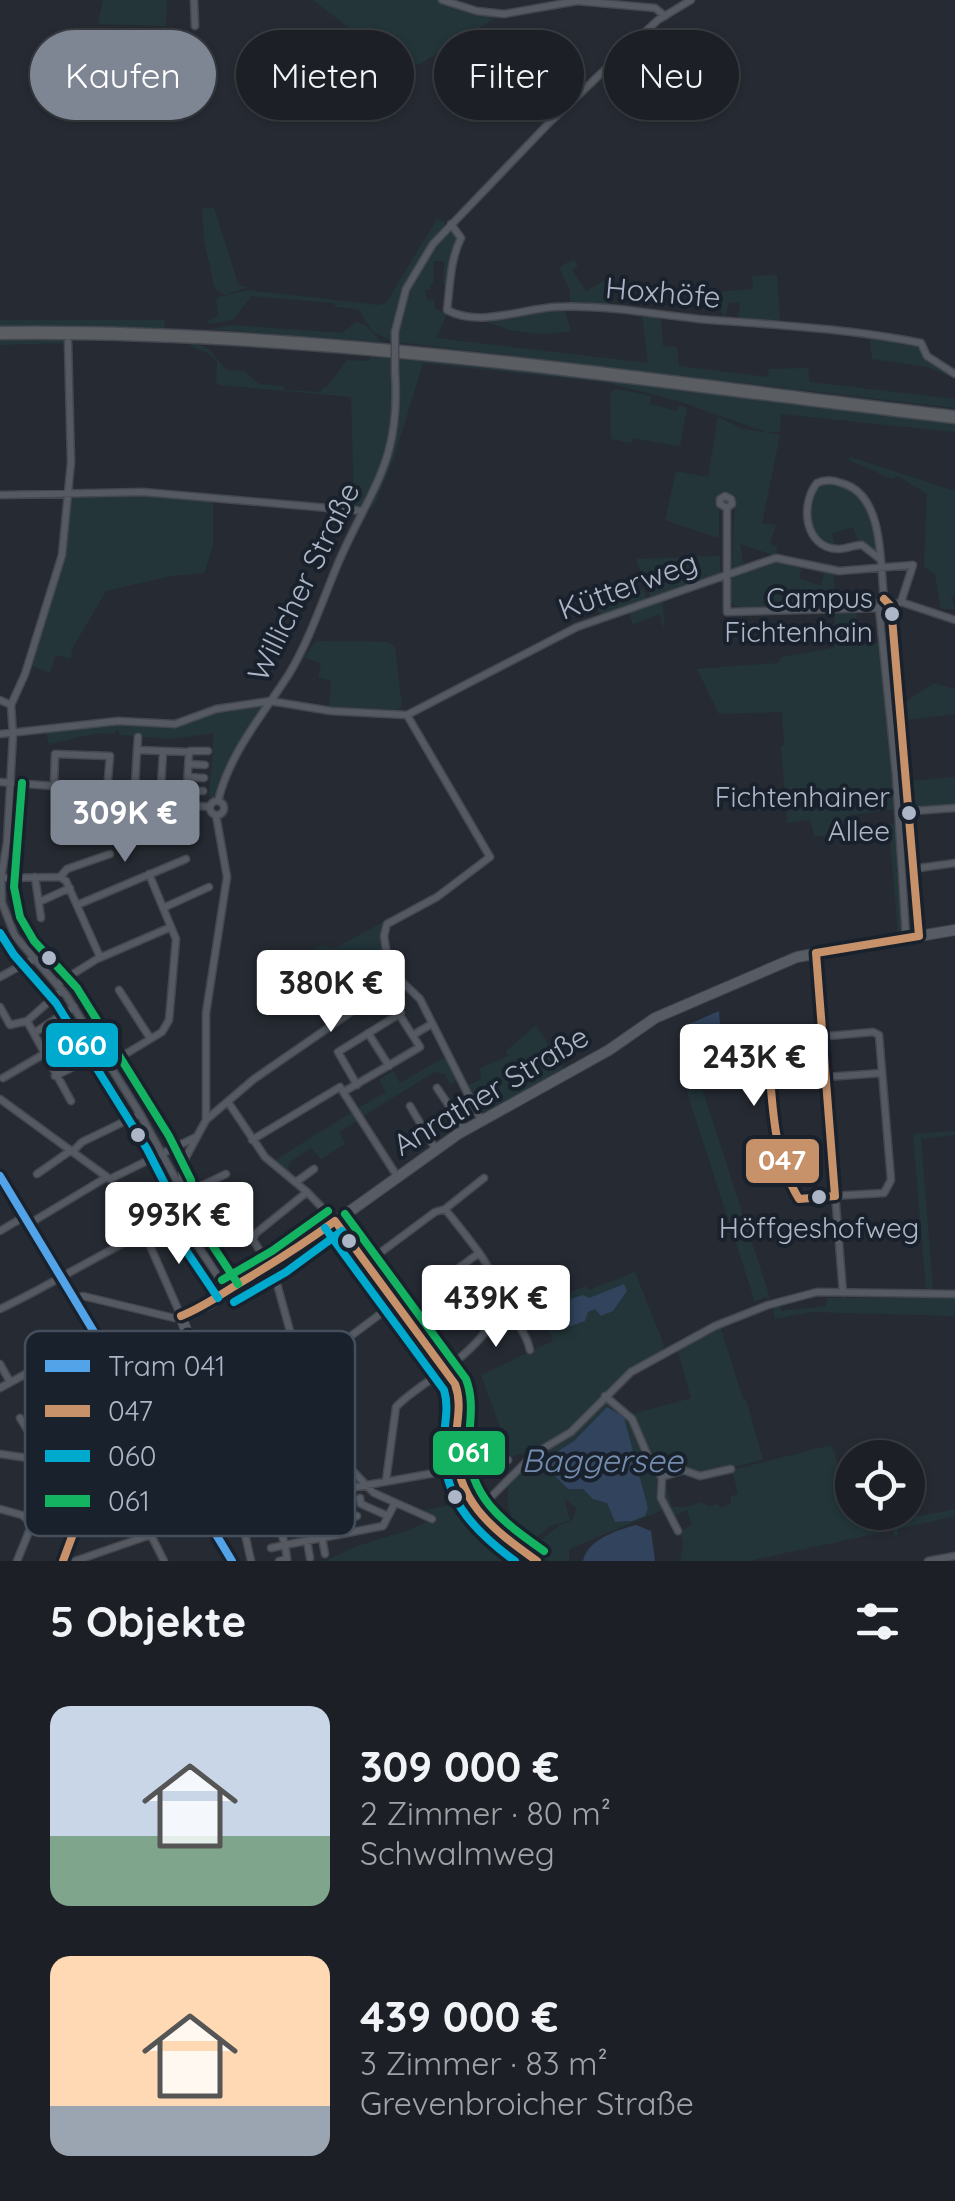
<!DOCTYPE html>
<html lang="de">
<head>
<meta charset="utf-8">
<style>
  :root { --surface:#1c2026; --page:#292d32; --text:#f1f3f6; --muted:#a0a3a7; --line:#3a3e43; --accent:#7e8593 }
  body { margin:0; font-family:Quicksand,sans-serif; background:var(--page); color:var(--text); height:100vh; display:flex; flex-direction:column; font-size:38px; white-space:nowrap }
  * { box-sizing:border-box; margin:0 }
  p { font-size:32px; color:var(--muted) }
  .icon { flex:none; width:55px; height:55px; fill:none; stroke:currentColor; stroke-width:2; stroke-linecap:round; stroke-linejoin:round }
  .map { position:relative; height:1561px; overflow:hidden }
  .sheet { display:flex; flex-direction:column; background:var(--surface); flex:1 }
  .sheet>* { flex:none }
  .banner { position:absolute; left:30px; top:30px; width:895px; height:90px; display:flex; gap:20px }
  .fabs { position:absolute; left:835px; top:1440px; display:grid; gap:20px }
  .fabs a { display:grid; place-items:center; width:90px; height:90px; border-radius:50%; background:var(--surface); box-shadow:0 2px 8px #0004,0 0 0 2px var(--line); font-size:50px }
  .price { position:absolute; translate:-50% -85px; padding:0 22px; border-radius:10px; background:#fff; color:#222; font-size:32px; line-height:65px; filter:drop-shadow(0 2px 5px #0008) }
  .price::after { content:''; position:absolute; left:50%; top:60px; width:30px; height:22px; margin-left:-15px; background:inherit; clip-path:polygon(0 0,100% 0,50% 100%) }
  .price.selected { background:var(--accent); color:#fff }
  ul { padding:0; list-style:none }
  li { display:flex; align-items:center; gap:30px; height:250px; padding:0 50px }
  li span { display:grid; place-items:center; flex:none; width:280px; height:200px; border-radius:20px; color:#555 }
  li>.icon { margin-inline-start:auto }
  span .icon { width:120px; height:120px; fill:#fffc; stroke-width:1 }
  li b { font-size:42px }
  h2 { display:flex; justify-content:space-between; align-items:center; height:120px; padding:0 50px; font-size:42px }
  .tag { padding:0 35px; border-radius:45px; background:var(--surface); box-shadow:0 2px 8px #0004,0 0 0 2px var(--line); font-size:35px; line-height:90px }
  .tag.selected { background:var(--accent); color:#fff }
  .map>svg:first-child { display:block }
  .green { fill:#233539; fill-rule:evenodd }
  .water { fill:#31435d }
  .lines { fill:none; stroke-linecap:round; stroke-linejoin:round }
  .minor-casing { stroke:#44474e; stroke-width:9 }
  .major-casing { stroke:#43474f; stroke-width:12 }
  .highway-casing { stroke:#42464f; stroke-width:15 }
  .minor { stroke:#545962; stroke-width:6 }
  .major { stroke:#575c64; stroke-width:10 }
  .highway { stroke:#5a5d61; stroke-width:12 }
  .minor-bridge-casing { stroke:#44474e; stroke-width:9; stroke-linecap:butt }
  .minor-bridge { stroke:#545962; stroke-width:6 }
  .bus-1-casing { stroke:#19212d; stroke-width:15 }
  .bus-2-casing { stroke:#19212d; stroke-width:15 }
  .bus-3-casing { stroke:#19212d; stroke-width:15 }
  .bus-1 { stroke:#c7916a; stroke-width:8 }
  .bus-2 { stroke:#00a9ce; stroke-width:8 }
  .bus-3 { stroke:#13b361; stroke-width:8 }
  .tram-1-casing { stroke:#19212d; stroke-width:15 }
  .tram-1 { stroke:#53a3e8; stroke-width:8 }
  .bus-dot { fill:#adb6c6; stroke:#19212d; stroke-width:4 }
  .labels { text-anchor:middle; stroke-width:8; stroke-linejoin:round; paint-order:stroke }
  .bus-label { font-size:28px; fill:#adb6c6; stroke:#19212d; text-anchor:end }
  .street-label { font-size:30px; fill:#adb6c6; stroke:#19212d }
  .water-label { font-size:32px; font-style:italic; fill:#748daf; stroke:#19212d }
  .key { fill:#19212d; stroke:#454e5b; stroke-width:2.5 }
  .key-label { font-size:28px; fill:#adb6c6 }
  .line-badge { stroke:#19212d; stroke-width:4 }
  .badge-label { font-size:28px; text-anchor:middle; font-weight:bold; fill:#fff }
</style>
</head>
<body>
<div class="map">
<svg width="955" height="1561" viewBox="0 0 955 1561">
  <rect width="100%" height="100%" fill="#262b33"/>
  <path class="green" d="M103 0H167L166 26 98 24Z
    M313 0H439L500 15 420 64 401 68Z
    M202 208H214L239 286 248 287 226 295 215 289 204 240Z
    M437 219 445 222 444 229 415 268 392 341 373 332 358 309 336 307 333 303 251 296 233 320 209 324 207 321 218 316 216 300 219 297 248 290 378 305 386 303Z
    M449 230 458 237 449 261V284H443L444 261H434L433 284 429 285 432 289 425 290 427 299 434 300 435 309 447 314 436 338 648 363 642 314 661 316 663 346 677 347 679 366 769 377 768 369 808 368 810 382 955 399V408L397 342C401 299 420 262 449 230Z
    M574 259 578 266 572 270 586 291 606 280 608 309 570 306V291L559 267Z
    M777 275 780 321H738L740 303 729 302 724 319 717 292 753 289 752 276Z
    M563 308 640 314 564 308 571 331 545 334 513 331 478 319Z
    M0 320H165L164 343 63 339 64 343 0 345Z
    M356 322 365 325 382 342 210 329 233 325 342 333Z
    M869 334 922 345 926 358 952 375 953 378 928 367 872 359Z
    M194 342 210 350 226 370 244 371 259 384 284 386V390L322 392 321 389 328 386 347 360 370 361V358L362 359 382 355 955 421V432L781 414 780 432H766L675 400 604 382 423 363 394 458 373 508 354 506 351 397 219 385 216 382 217 362 209 354 191 346Z
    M616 389 652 396 649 404 677 411 680 405 687 408 680 446 633 438 631 443 611 439 610 393Z
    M718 417 741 428 780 435 762 523 776 525 770 543 777 547 776 556 740 544 744 567 732 572 735 495 719 494V538L665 520 676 471 708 477Z
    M850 457 955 491V594L951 597 955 609H941L935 574 924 567 927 494 898 476 891 479 849 460Z
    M830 482C869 495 873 515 878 554L858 542 853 527 832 534 835 547 812 532 810 515 814 500 811 498 817 485Z
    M140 495 213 502V546L204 573 171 576 106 591 72 649 71 659 56 655 50 673 30 665 64 555 70 496Z
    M720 556V575L663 598 664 632 660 614 633 625 628 610 601 616 596 605 643 589 647 599 644 602 651 599 636 559Z
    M776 559 818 568 817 572 802 568 799 578 821 586 824 574 820 572 821 569 834 572V589L824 591 825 606 742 608 734 605 730 598 731 574Z
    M835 613H856L858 645 881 643 896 809 849 815 851 829 897 823 899 866 895 870 900 874 904 932 898 933 889 828 815 837 810 820 787 823 781 746 784 745 782 712 719 714 697 669 779 663 781 657 834 648Z
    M316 641 388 642 395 646 402 707 397 710 329 707 331 681 318 677 321 664 304 657Z
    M934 683 955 689V714L905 720 903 703Z
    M265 704 236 751 216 796 209 798 214 733 172 739 120 735 118 729 114 734 99 733 49 744 45 730 115 722 168 726 205 713Z
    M955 777V806L913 807 911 781Z
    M391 918 386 924 389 982 368 998 356 981 311 1014 283 968 322 945 333 949Z
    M536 1025 566 1073 486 1116 481 1115 467 1086 481 1079 480 1068 508 1056 506 1051Z
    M447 1056 459 1079 450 1084 445 1074 434 1072 362 1117 357 1109 386 1092 379 1080 393 1071 400 1083Z
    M697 1073 770 1298 769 1299 764 1297 755 1302 683 1080Z
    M352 1112 357 1121 339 1132 345 1144 321 1159 311 1148 290 1162 288 1168 293 1177 274 1161Z
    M955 1131V1135L921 1139 933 1289H926L913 1134Z
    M635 1272 664 1345 662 1353C625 1373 602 1405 569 1430 552 1444 532 1451 511 1457L481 1375 553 1341 539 1303 586 1286 589 1290Z
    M827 1298H955V1316L811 1312 775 1319 772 1305H780L781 1311 826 1306Z
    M720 1326 743 1399H746L763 1460 700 1475C685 1467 671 1479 656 1471L630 1415 691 1398 677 1348Z
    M605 1400 628 1415 660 1477 665 1509 569 1549V1561H547L530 1549 560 1525 572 1520 577 1509 564 1498 570 1520 551 1526 526 1546 519 1542 508 1507V1486L532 1460 534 1463 533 1457 542 1450 561 1443ZM607 1407 624 1418 648 1508 626 1522H615L607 1503 547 1471 545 1459 574 1441Z
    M831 1445 852 1501V1512H908V1503L916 1517 955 1509V1516L898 1529V1535L894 1536 893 1530 748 1561H680L683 1543 680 1532 692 1525 687 1510 672 1517 662 1498 664 1479 672 1507H687L701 1502 708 1506 718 1504 720 1507 731 1504V1496L738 1494 732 1470Z
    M462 1503 465 1507 462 1512 468 1522 513 1549 517 1561H325L357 1546 409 1530 429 1520 416 1512Z"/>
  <path class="water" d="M719 1011 723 1065 701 1067 687 1025Z
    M624 1284 627 1291 613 1311 601 1316 595 1309 588 1312 585 1321 568 1327 559 1304 561 1302 583 1295 589 1298Z
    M607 1407 624 1417 648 1508 645 1516 632 1521 615 1522 607 1503 593 1499 583 1489H568L544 1465 545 1459 574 1441Z
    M636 1525 651 1531 655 1561H583C587 1540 617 1530 636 1525Z"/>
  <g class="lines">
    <defs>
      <path id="minor" d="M194 0 195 26
        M442 0 477 11 504 14 577 1 655 8 665 16
        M451 224 461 238C450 260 450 286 447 310 478 327 519 310 553 307 600 304 652 314 699 319 774 325 847 328 921 343L927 356 955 374
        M395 332 406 289 433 244 549 123 634 42 658 20 691 0
        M68 342 71 462 62 555 25 674 11 705 13 735 7 842 1 878 2 903 15 936 66 995 140 1114 179 1185
        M0 495 143 492 363 511
        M727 508 720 504V499L725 496 731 499 732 504 727 508V612L879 608
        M880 559 862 545C853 545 847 549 838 549 804 548 800 504 817 483 827 478 836 481 847 485 884 500 880 564 884 599L891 606 919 936
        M884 599 880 601 879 608 896 775 906 938
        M891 606 901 602 955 620
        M0 700 11 705
        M0 734 118 721 175 724 216 709 270 701 331 711 407 715 577 627 761 563 776 558 839 571 913 565 901 602
        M137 750 138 737
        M190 751H208
        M189 764 205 765
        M188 777 204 778
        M0 782 107 790 110 756 55 754 54 785
        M161 786 163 752
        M107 789 135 791
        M187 791H203
        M134 800 210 807
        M218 801C230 752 262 716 289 674 310 639 323 599 339 561 372 486 401 461 395 372
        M210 808a7 7 0 1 1 14 0a7 7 0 1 1-14 0Z
        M898 812 955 808
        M216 815 227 877 206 1013V1120L186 1157 179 1190 183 1217 190 1234 227 1290
        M147 818 149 801
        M133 821 137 750 189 752 186 805
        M161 823 162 802
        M174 825 175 804
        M187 830 188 805
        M912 869 955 863
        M35 877 41 918
        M60 877 67 869 110 854
        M1 878 60 877 66 881 100 957
        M39 902 70 888
        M77 905 186 859
        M163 908 209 887
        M816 954 843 1293
        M0 977 33 959
        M391 982 384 936 387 924 437 897 490 857 407 715
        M57 984 97 959 171 927
        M119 990 150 1038
        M0 1007 10 1025 27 1021 71 1101
        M27 1021 62 990
        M873 1032 879 1035 891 1180 884 1193 796 1198 776 1130 768 1048 773 1041Z
        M34 1033 74 1007
        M368 1033 389 1066
        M413 1035 430 1025
        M41 1047 83 1023
        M48 1063 92 1038
        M109 1064 162 1032 169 1020 176 939 149 874
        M55 1076 102 1053
        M826 1077 882 1073
        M3 1078 44 1054
        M357 1085 338 1052 401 1013
        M437 1088 465 1129
        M345 1091 420 1047 383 989
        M0 1099 107 1177
        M228 1102 265 1157 307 1192 335 1221 455 1384C463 1402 458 1420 456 1438 451 1504 488 1527 537 1561
        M410 1106 435 1148
        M206 1120 254 1079 399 979 420 999 481 1120
        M252 1140 340 1087 397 1176
        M72 1152 82 1142 140 1114
        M37 1174 70 1151
        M296 1182 314 1169
        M307 1192 255 1234 253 1240 274 1273 293 1342 307 1420
        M180 1196 226 1174
        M27 1225 107 1177 110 1179 196 1137
        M0 1231 22 1218
        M175 1241 190 1234
        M365 1264 435 1212 445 1209 484 1178
        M444 1279 479 1253
        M74 1299 83 1296 174 1318 181 1316 144 1232
        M498 1307C513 1313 526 1333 530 1350
        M0 1309C62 1280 119 1240 183 1217
        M188 1336 232 1475 251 1561
        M55 1360 84 1424 109 1436
        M318 1362 351 1408
        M0 1364 10 1382
        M197 1364 239 1351 246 1373 308 1425 374 1493 432 1519
        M300 1374 395 1303
        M0 1388 95 1336
        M605 1396 632 1419 653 1468 662 1477 683 1470 700 1476 731 1469
        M20 1418 41 1452
        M246 1427 291 1412
        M45 1451 56 1477
        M0 1454 28 1458 91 1429
        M297 1471 327 1465 338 1458
        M662 1477 661 1498 678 1531
        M386 1481 396 1407C410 1392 430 1381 446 1369 529 1306 500 1278 445 1209
        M360 1498 361 1504 388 1516
        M277 1501V1519L285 1545 383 1526 394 1505
        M0 1509 22 1515 29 1521 30 1529 17 1561
        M476 1512 534 1454 571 1432 631 1372 715 1326 768 1305 817 1292 955 1294
        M207 1519 277 1501 508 1460
        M319 1524 357 1516
        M151 1535 164 1561
        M322 1538 325 1554
        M307 1541 310 1558
        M271 1548 285 1545 287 1559 279 1561
        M75 1561 205 1516
        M928 1561 955 1556"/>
      <path id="major" d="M0 1178 232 1561
        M63 1561 123 1399 188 1336 181 1316 208 1305 241 1282 279 1262 458 1134 609 1050 655 1018 797 957 955 930"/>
      <path id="highway" d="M0 333C320 329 638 380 955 417"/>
    </defs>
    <use href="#minor" class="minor-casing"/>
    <use href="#major" class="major-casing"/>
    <use href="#highway" class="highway-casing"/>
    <use href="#minor" class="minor"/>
    <use href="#major" class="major"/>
    <use href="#highway" class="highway"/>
    <defs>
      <path id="minor-bridge" d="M395 372V332"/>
    </defs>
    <use href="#minor-bridge" class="minor-bridge-casing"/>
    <use href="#minor-bridge" class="minor-bridge"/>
    <defs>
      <path id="bus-1" d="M816 953 835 1196 799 1199C772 1155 772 1098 768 1048L773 1041 822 1037
        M816 953 919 936 891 606 884 599
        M335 1221 455 1384C462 1403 457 1419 456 1438 452 1499 492 1529 537 1561
        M181 1316C204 1307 221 1294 243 1281 275 1262 305 1243 335 1221
        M63 1561 123 1399 188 1335"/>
      <path id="bus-2" d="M0 933 14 955 56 1003 147 1149 167 1188 169 1212 179 1240 218 1298
        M325 1228 444 1390C449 1406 445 1421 444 1437 440 1495 471 1529 515 1561
        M234 1302 286 1272 342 1231"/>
      <path id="bus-3" d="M22 783 14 887 20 917 34 941 77 988 169 1136 191 1180 193 1206 201 1228 238 1284
        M345 1214 466 1379C474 1400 470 1419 469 1441 466 1496 503 1522 544 1551
        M222 1280 272 1251 328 1211"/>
    </defs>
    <use href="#bus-1" class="bus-1-casing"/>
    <use href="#bus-2" class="bus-2-casing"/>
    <use href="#bus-3" class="bus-3-casing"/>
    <use href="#bus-1" class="bus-1"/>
    <use href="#bus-2" class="bus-2"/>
    <use href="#bus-3" class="bus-3"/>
    <defs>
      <path id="tram-1" d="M0 1176 232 1561"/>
    </defs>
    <use href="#tram-1" class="tram-1-casing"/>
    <use href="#tram-1" class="tram-1"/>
  </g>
  <g class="bus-dot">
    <circle cx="892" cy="614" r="9"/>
    <circle cx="909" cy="813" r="9"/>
    <circle cx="49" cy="958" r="9"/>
    <circle cx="138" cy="1135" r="9"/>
    <circle cx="819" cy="1197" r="9"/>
    <circle cx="349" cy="1241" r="9"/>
    <circle cx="455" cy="1497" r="9"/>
  </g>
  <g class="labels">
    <g class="bus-label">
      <text x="873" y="608">Campus<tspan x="873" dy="34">Fichtenhain</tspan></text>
      <text x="890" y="807">Fichtenhainer<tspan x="890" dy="34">Allee</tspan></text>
      <text x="819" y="1238" text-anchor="middle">Höffgeshofweg</text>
    </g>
    <g class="street-label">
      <text transform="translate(663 293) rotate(5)" y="10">Hoxhöfe</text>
      <text transform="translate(304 582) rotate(-64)" y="10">Willicher Straße</text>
      <text transform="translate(628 586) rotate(-20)" y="10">Kütterweg</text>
      <text transform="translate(491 1091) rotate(-31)" y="10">Anrather Straße</text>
    </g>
    <g class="water-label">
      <text x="602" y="1472">Baggersee</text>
    </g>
  </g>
  <rect x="25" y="1331" width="330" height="205" rx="15" class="key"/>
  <rect x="45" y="1360" width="45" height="12" fill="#53a3e8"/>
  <rect x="45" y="1405" width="45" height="12" fill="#c7916a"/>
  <rect x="45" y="1450" width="45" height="12" fill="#00a9ce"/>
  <rect x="45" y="1495" width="45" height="12" fill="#13b361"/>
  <g class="key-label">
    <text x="108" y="1376">Tram 041</text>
    <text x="108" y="1421">047</text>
    <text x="108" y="1466">060</text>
    <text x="108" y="1511">061</text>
  </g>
  <g class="line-badge">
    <rect x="44" y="1021" width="76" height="48" rx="10" fill="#00a9ce"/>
    <rect x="744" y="1137" width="77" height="48" rx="10" fill="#c7916a"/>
    <rect x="431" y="1429" width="76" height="48" rx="10" fill="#13b361"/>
  </g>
  <g class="badge-label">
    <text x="82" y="1055">060</text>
    <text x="782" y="1170">047</text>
    <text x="469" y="1462">061</text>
  </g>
</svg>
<div class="fabs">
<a><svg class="icon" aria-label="locate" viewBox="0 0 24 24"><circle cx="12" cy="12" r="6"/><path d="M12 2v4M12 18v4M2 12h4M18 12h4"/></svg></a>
</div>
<b class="price selected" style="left:125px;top:865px">309K €</b>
<b class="price" style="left:331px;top:1035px">380K €</b>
<b class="price" style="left:754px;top:1109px">243K €</b>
<b class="price" style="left:179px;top:1267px">993K €</b>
<b class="price" style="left:496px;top:1350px">439K €</b>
<div class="banner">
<a class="tag selected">Kaufen</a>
<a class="tag">Mieten</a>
<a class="tag">Filter</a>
<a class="tag">Neu</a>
</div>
</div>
<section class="sheet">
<h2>5 Objekte<svg class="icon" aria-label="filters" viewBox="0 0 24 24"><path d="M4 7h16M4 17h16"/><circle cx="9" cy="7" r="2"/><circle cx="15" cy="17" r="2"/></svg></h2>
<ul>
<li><span style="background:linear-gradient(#c9d6e8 65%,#7fa58c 0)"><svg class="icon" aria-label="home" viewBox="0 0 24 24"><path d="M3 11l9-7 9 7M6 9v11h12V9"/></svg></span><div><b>309 000 €</b><p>2 Zimmer · 80 m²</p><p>Schwalmweg</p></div></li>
<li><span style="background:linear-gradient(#ffd9b3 75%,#9aa5b1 0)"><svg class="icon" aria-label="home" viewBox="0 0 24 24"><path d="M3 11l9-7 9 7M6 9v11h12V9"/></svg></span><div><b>439 000 €</b><p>3 Zimmer · 83 m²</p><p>Grevenbroicher Straße</p></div></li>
</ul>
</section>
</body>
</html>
